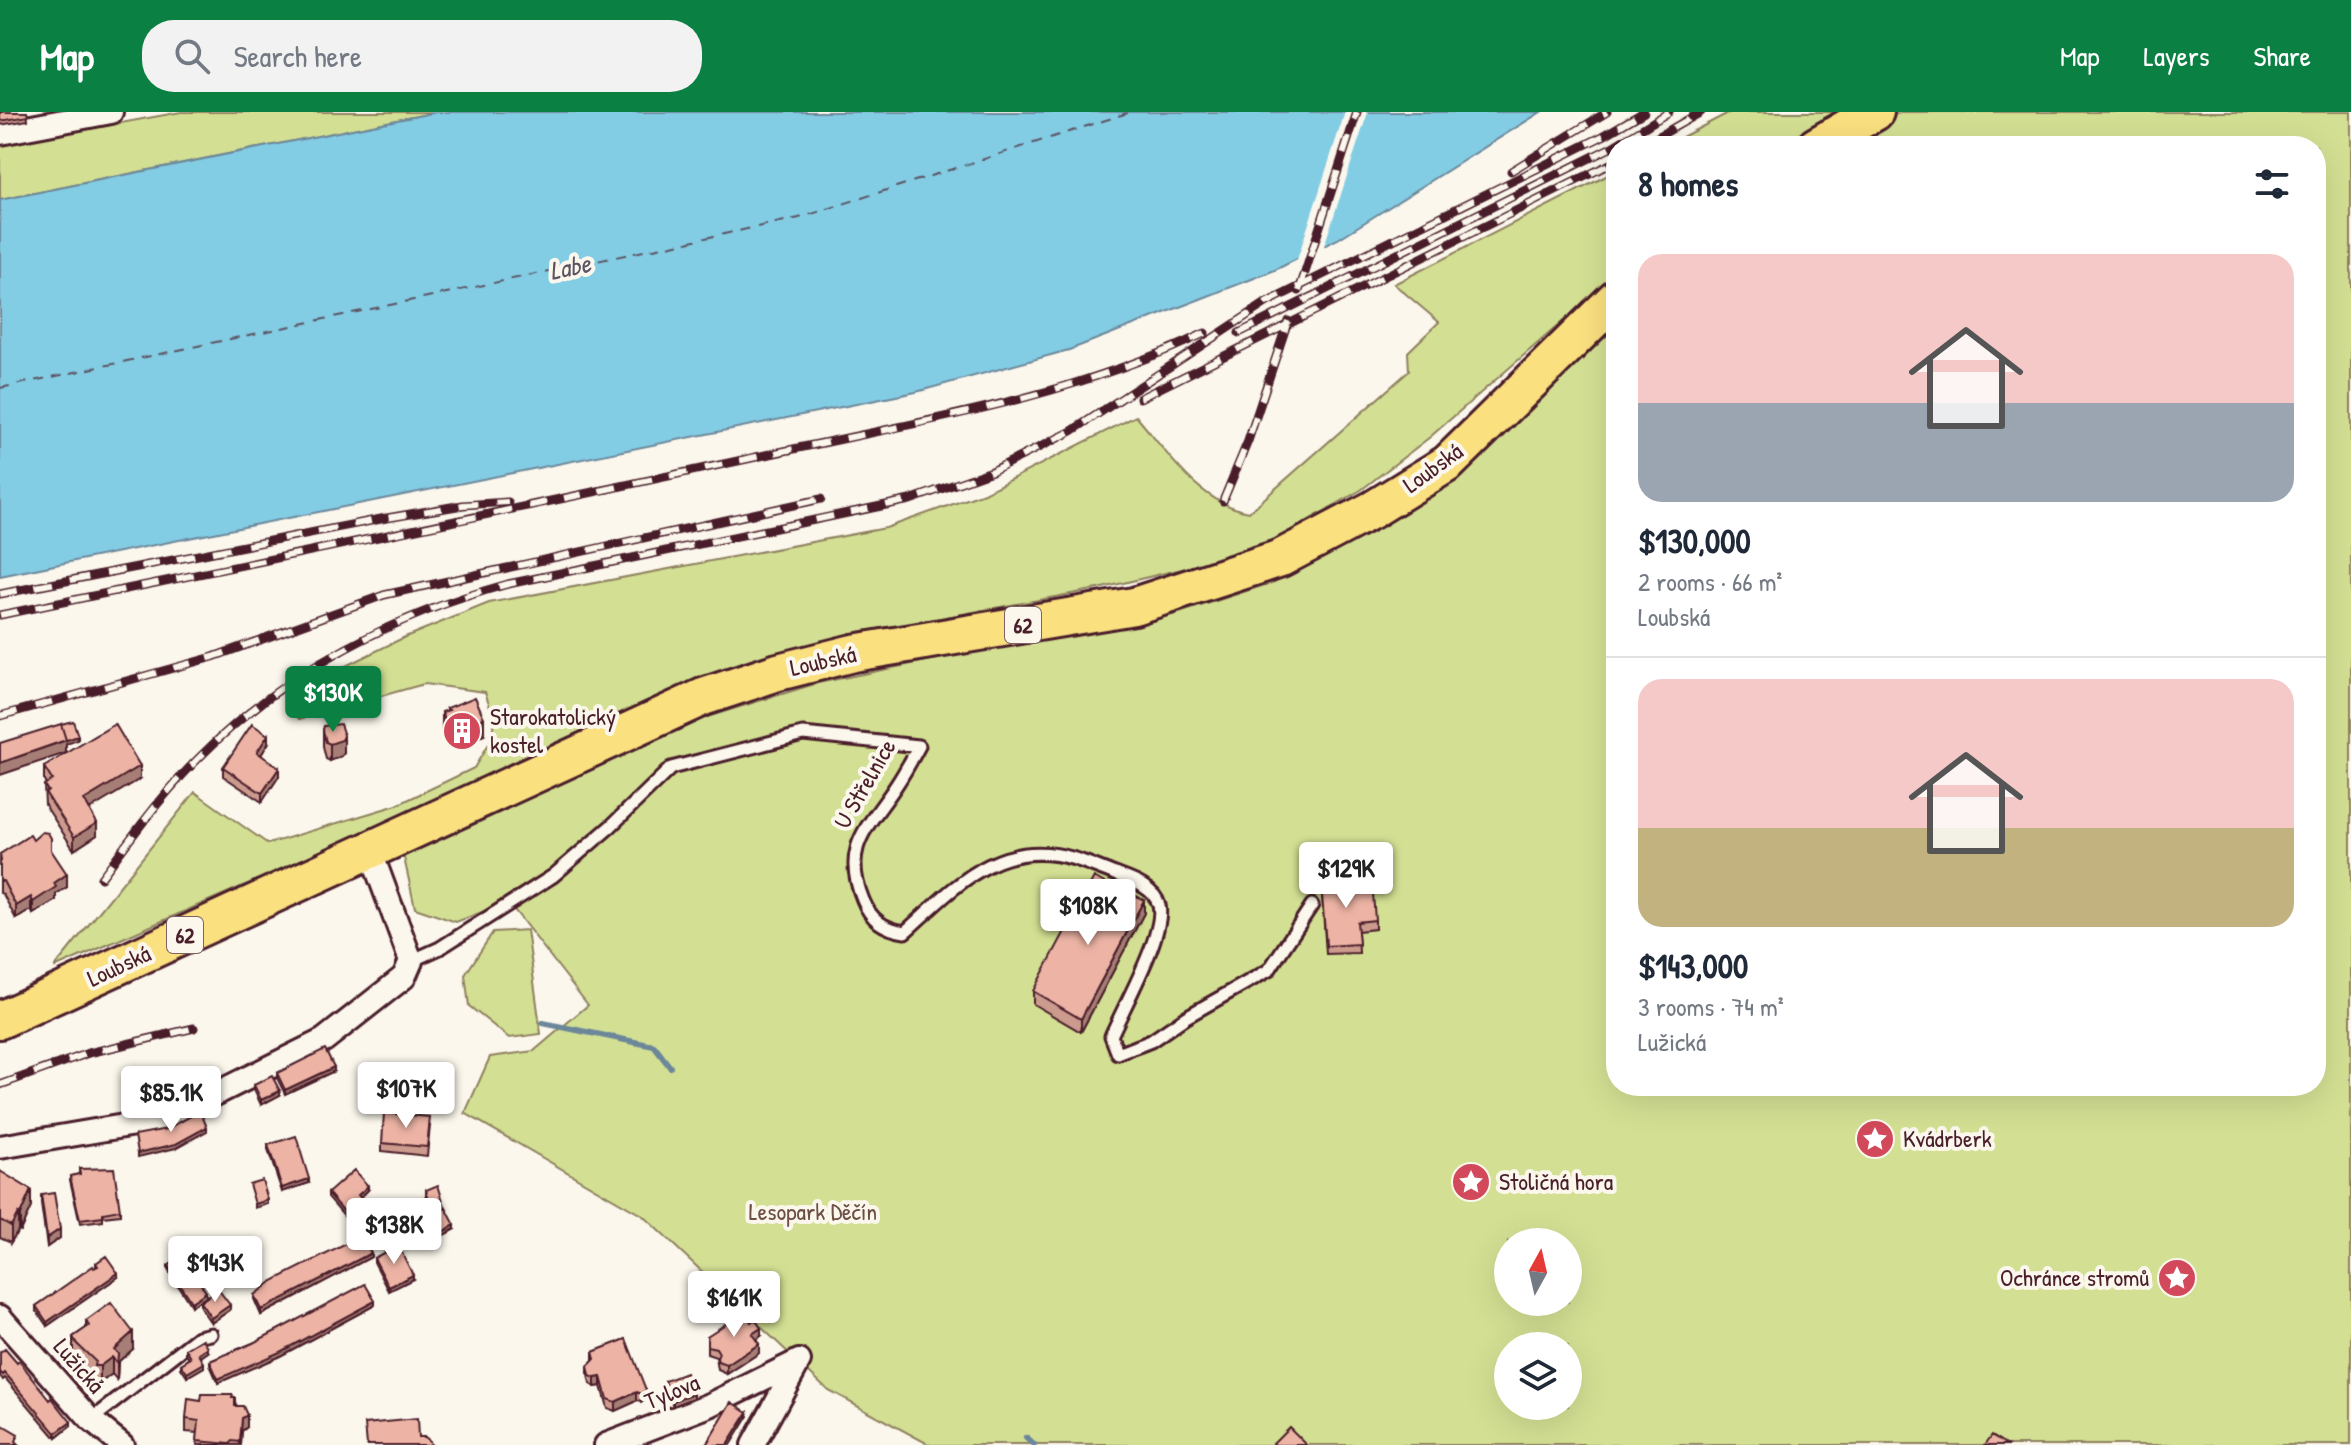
<!DOCTYPE html>
<html lang="en">
<head>
<meta charset="utf-8">
<style>
  :root { --surface:#fff; --page:#f2f2f3; --text:#1f2937; --muted:#747a83; --line:#e0e1e3; --accent:#0b8043 }
  body { margin:0; font-family:"Patrick Hand",sans-serif; background:var(--page); color:var(--text); height:100vh; display:flex; flex-direction:column; font-size:30px; white-space:nowrap }
  * { box-sizing:border-box; margin:0 }
  p { font-size:26px; color:var(--muted) }
  .icon { flex:none; width:44px; height:44px; fill:none; stroke:currentColor; stroke-width:2; stroke-linecap:round; stroke-linejoin:round }
  .map { position:relative; flex:1; overflow:hidden }
  .panel { position:absolute; left:1606px; top:24px; width:720px; height:960px; display:flex; flex-direction:column; background:var(--surface); border-radius:32px; box-shadow:0 8px 32px #0002 }
  .panel>* { flex:none }
  .needle { width:52px; rotate:8deg }
  .tools { position:absolute; left:1494px; top:1116px; display:grid; gap:16px }
  .tools a { display:grid; place-items:center; width:88px; height:88px; border-radius:50%; background:var(--surface); box-shadow:0 8px 32px #0002; font-size:40px }
  .price { position:absolute; translate:-50% -68px; padding:0 18px; border-radius:8px; background:#fff; color:#222; font-size:26px; line-height:52px; filter:drop-shadow(0 2px 4px #0008) }
  .price::after { content:''; position:absolute; left:50%; top:48px; width:24px; height:18px; margin-left:-12px; background:inherit; clip-path:polygon(0 0,100% 0,50% 100%) }
  .price.active { background:var(--accent); color:#fff }
  ul { padding:0; list-style:none }
  li { display:grid; align-content:center; gap:16px; height:424px; padding:0 32px }
  li+li { border-top:2px solid var(--line) }
  li span { display:grid; place-items:center; height:248px; border-radius:24px; color:#555 }
  li>.icon { margin-inline-start:auto }
  span .icon { width:144px; height:144px; fill:#fffc; stroke-width:1 }
  li b { font-size:34px }
  h2 { display:flex; justify-content:space-between; align-items:center; height:96px; padding:0 32px; font-size:34px }
  header { display:flex; align-items:center; gap:48px; box-sizing:border-box; height:112px; padding:0 40px; background:var(--accent); color:#fff }
  header strong { font-size:38px }
  nav { display:flex; gap:44px; margin-inline-start:auto; font-size:28px }
  .search { width:560px; height:72px; background:var(--page); display:flex; align-items:center; gap:20px; box-sizing:border-box; padding:0 28px; border-radius:32px; color:var(--muted); font-size:30px }
  .map>svg:first-child { display:block }
  .green { fill:#d3e093; stroke:#8e805f; stroke-width:2; fill-rule:evenodd }
  .water { fill:#83cde4; stroke:#6c879a; stroke-width:2 }
  .pier { fill:#fbf7ec }
  .lines { fill:none; stroke-linecap:round; stroke-linejoin:round }
  .stream { stroke:#6c879a; stroke-width:6 }
  .ferry { stroke:#5b5362; stroke-width:2; stroke-dasharray:10 8; stroke-linecap:butt }
  .service-casing { stroke:#4a1f2b; stroke-width:17 }
  .minor-casing { stroke:#4a1f2b; stroke-width:28 }
  .primary-casing { stroke:#4a1f2b; stroke-width:42 }
  .service { stroke:#fbf7ec; stroke-width:11 }
  .minor { stroke:#fbf7ec; stroke-width:22 }
  .primary { stroke:#fbe080; stroke-width:36 }
  .rail-casing { stroke:#4a1f2b; stroke-width:9 }
  .rail { stroke:#fbf7ec; stroke-width:6; stroke-dasharray:18; stroke-linecap:butt }
  .wall { fill:#cc9b8e; stroke:#4a1f2b; stroke-width:2 }
  .shaded-wall { fill:#a67e74; stroke:#4a1f2b; stroke-width:2 }
  .building { fill:#edb4a5; stroke:#4a1f2b; stroke-width:2 }
  .labels { text-anchor:middle; stroke-width:8; stroke-linejoin:round; paint-order:stroke }
  .shield { fill:#fbf7ec; stroke:#7f6065; stroke-width:2 }
  .shield-label { font-size:22px; font-weight:bold; fill:#4a1f2b }
  .street-label { font-size:24px; fill:#4a1f2b; stroke:#fbf7ec }
  .poi-label { font-size:24px; fill:#4a1f2b; stroke:#fbf7ec; text-anchor:start }
  .park-label { font-size:24px; fill:#6c4f45; stroke:#fbf7ec }
  .water-label { font-size:26px; font-style:italic; fill:#5b5362; stroke:#fbf7ec }
</style>
</head>
<body>
<header>
<strong>Map</strong>
<div class="search"><svg class="icon" aria-label="search" viewBox="0 0 24 24"><circle cx="10" cy="10" r="6"/><path d="M15 15l6 6"/></svg>Search here</div>
<nav><a>Map</a><a>Layers</a><a>Share</a></nav>
</header>
<div class="map">
<svg width="2351" height="1333" viewBox="0 0 2351 1333">
  <rect width="100%" height="100%" fill="#fbf7ec"/>
  <filter id="ink" filterUnits="userSpaceOnUse"><feTurbulence type="fractalNoise" baseFrequency=".0125" numOctaves="2"/><feDisplacementMap in="SourceGraphic" scale="16" xChannelSelector="R" yChannelSelector="G"/><feConvolveMatrix kernelMatrix="1 2 1 2 8 2 1 2 1" color-interpolation-filters="sRGB"/></filter>
  <g filter="url(#ink)">
    <path class="green" d="M181 0H437L0 88V33Z
      M1730 0H1840L1781 34H1665Z
      M1900 0H2351V1333H930L828 1278 643 1104 465 1001 490 945 534 939 588 893 508 790 456 810 415 796 403 741 678 614 818 571 991 536 1173 503 1274 470 1354 429 1458 365 1616 207V974H2316V34H1842ZM1508 1130H1568V1190H1508ZM1508 1234H1568V1294H1508Z
      M1616 59V163L1430 325 1361 378 1253 440 1098 477 860 521 713 563 259 767 54 856 195 680 268 732 397 693 474 656 492 626 494 606 485 580 424 572 299 607 290 594 335 559 405 525 489 491 886 416 984 381 1136 304C1167 340 1198 391 1249 400L1409 259 1408 240 1439 210 1394 172Z
      M527 818 541 922 509 926 469 894 465 863 493 820Z"/>
    <path class="water" d="M437 0H1541L1338 127 1275 158 1069 238 916 280 0 464V88Z"/>
    <path class="pier" d="M1345 0H1368L1323 137 1296 151Z"/>
    <g class="lines">
      <path class="stream" d="M543 911 654 934 670 955
        M1026 1326 1034 1333"/>
      <path class="ferry" d="M0 276 799 106 1131 0"/>
      <defs>
        <path id="service" d="M411 849 440 836 553 764 611 714 671 656 803 622 919 634C912 647 905 660 897 672 870 714 840 733 863 788 871 808 884 817 905 820 956 774 999 724 1075 747 1088 751 1102 757 1115 762 1131 768 1154 775 1159 793 1166 820 1123 896 1111 924L1118 942 1151 929 1186 905 1269 858 1312 793
          M91 1308 198 1225 211 1222"/>
        <path id="minor" d="M0 21 111 0
          M0 1035 165 1007 324 928 404 865 411 849 370 738
          M0 1205 91 1308 122 1333
          M606 1333 710 1293 799 1249
          M753 1333 799 1249"/>
        <path id="primary" d="M1816 34 1875 0
          M0 908 703 585 778 560 853 541 1134 494 1281 446 1372 398 1448 351 1616 186"/>
      </defs>
      <use href="#service" class="service-casing"/>
      <use href="#minor" class="minor-casing"/>
      <use href="#primary" class="primary-casing"/>
      <use href="#service" class="service"/>
      <use href="#minor" class="minor"/>
      <use href="#primary" class="primary"/>
      <defs>
        <path id="rail" d="M1642 34 1701 0
          M1511 59 1607 0
          M1299 179 1357 0
          M1239 221 1612 35 1669 0
          M1140 286 1616 49
          M1223 389 1248 329 1288 209
          M0 482 381 407 463 393 508 390
          M0 503C252 451 505 400 756 345 908 312 1065 288 1205 221
          M0 604 213 545 384 483 821 387
          M101 766C134 722 166 677 206 639 288 558 397 502 508 472L910 388 992 359 1072 319 1266 191 1603 24 1644 0
          M0 973 89 941 194 916"/>
      </defs>
      <use href="#rail" class="rail-casing"/>
      <use href="#rail" class="rail"/>
    </g>
    <path class="wall" d="M0 0H27L28 8 0 13Z
      M447 596 484 623 455 634 454 631 448 634 442 617V600L447 599Z
      M323 618 344 641 342 644 330 649 326 647 323 635Z
      M268 632 261 643 279 664 262 690 223 664V655Z
      M44 655 140 667 89 697 97 723 74 738 45 693 44 673 46 672 44 668Z
      M33 728 51 738 67 775 56 782V788L33 802 31 798 16 807 3 782 0 781V742Z
      M1354 769 1375 808V817L1358 819 1359 841 1326 842 1321 770Z
      M1144 801 1081 920 1033 892V879Z
      M334 959 285 982 277 966V961Z
      M254 973 280 983 261 993 254 978Z
      M430 1014 427 1044 382 1039V1031Z
      M268 1033 309 1071 282 1080 268 1038Z
      M79 1057 120 1098V1103L103 1105V1109L80 1112 70 1068V1064L79 1062Z
      M0 1059 31 1095 20 1119 18 1118 11 1130 0 1125Z
      M368 1078 360 1086 370 1100 354 1115 328 1085V1081Z
      M426 1078 445 1096 455 1117 442 1124 433 1108V1103L426 1082Z
      M41 1083 60 1126 47 1135 41 1092Z
      M371 1145 261 1203 254 1187V1183Z
      M374 1146 413 1167 389 1179 374 1150Z
      M96 1151 118 1165 47 1214 36 1198V1194L96 1155Z
      M168 1154 206 1185 191 1194 168 1158Z
      M200 1190 230 1198 211 1211 200 1195Z
      M375 1193 280 1244 218 1271 210 1253V1249L253 1231Z
      M86 1209 133 1237 118 1250 117 1268 112 1262 100 1271H94V1266L77 1249 73 1242V1225L86 1216Z
      M707 1224H761L756 1228 759 1241 727 1262 718 1258 716 1245 707 1242Z
      M626 1227 646 1286 642 1290 637 1289 615 1299 607 1296 601 1274 595 1275 590 1272 588 1263V1254L593 1249V1240Z
      M186 1237 208 1240 201 1245 204 1255 187 1265 181 1256V1252L189 1247 186 1242Z
      M0 1241 50 1288 71 1314 56 1326 5 1266 3 1268 0 1264Z
      M665 1269 694 1286 673 1294 665 1273Z
      M233 1286 247 1315 242 1319 241 1333H197L198 1321 186 1320V1307L201 1289Z"/>
    <path class="shaded-wall" d="M484 606V623L455 634V617Z
      M454 614V631L448 634V617Z
      M268 623V632L257 649V640Z
      M78 624V628L66 632V641L0 663V651Z
      M344 624V641L342 644 330 649V632Z
      M140 654V667L84 701V688Z
      M279 656V664L262 690V681Z
      M97 711V723L74 738V725Z
      M67 762V775L56 782V788L33 802V790L54 771Z
      M31 785V798L16 807V794Z
      M1144 788V801L1081 920V907Z
      M334 955V959L285 982V978Z
      M280 979V983L261 993V988Z
      M207 1015V1019L176 1036 138 1045V1041Z
      M309 1067V1071L282 1080V1076Z
      M368 1074V1078L358 1088V1083Z
      M31 1078V1095L20 1119V1103Z
      M268 1088V1092L255 1096V1092Z
      M370 1096V1100L354 1115V1111Z
      M18 1101V1118L11 1130V1114Z
      M455 1113V1117L442 1124V1120Z
      M60 1117V1126L47 1135V1126Z
      M371 1141V1145L261 1203V1198Z
      M118 1161V1165L47 1214V1210Z
      M413 1163V1167L389 1179V1175Z
      M206 1180V1185L191 1194V1190Z
      M375 1189V1193L280 1244 218 1271V1267Z
      M230 1193V1198L211 1211V1206Z
      M761 1216V1224L752 1230V1222Z
      M133 1220V1237L118 1250 117 1268V1251L114 1237Z
      M759 1232V1241L727 1262V1253Z
      M208 1236V1240L199 1246V1242Z
      M112 1245V1262L100 1271V1254Z
      M204 1251V1255L187 1265V1261Z
      M601 1265V1274L595 1275V1266Z
      M646 1278V1286L642 1290V1282Z
      M637 1280V1289L615 1299V1290Z
      M694 1281V1286L673 1294V1289Z
      M748 1300V1304L730 1333H727Z
      M247 1303V1315L242 1319 241 1333H240L242 1306Z
      M71 1310V1314L56 1326V1321Z"/>
    <path class="building" d="M0 0H27L28 4 0 9Z
      M475 585 484 606 455 617 454 614 448 617 442 600 449 598 447 596Z
      M73 609 78 624 64 629 66 628 61 612Z
      M61 612 66 628 0 651V631Z
      M115 612 140 654 84 688 97 711 74 725 45 680 48 679 44 673 52 668 44 655Z
      M252 612 268 623 257 640 279 656 262 681 223 655Z
      M340 612 344 624 342 628 330 632 326 630 323 618 324 614Z
      M42 720 48 721 51 726V738L67 762 54 771 56 775 33 790 31 785 16 794 3 769H0V749H1L0 742 30 723 33 728Z
      M1094 765 1117 778 1119 775 1144 788 1081 907 1033 879Z
      M1355 766 1354 769 1372 768 1375 808 1357 810 1359 832 1326 834 1321 770Z
      M325 937 334 955 285 978 277 961Z
      M272 964 280 979 261 988 254 973Z
      M200 999 207 1015 176 1032 138 1041 135 1023 167 1017Z
      M384 1001 430 1005 427 1035 382 1031Z
      M296 1024 309 1067 282 1076 268 1033Z
      M114 1056 120 1098 103 1101V1105L80 1108 70 1064 80 1062 79 1057Z
      M354 1058 368 1074 358 1083 370 1096 354 1111 328 1081Z
      M0 1059 31 1078 20 1103 18 1101 11 1114 0 1108Z
      M262 1068 268 1088 255 1092 249 1072Z
      M438 1073 445 1095 433 1099 426 1078Z
      M54 1081 60 1117 47 1126 41 1083Z
      M446 1096 455 1113 442 1120 433 1104Z
      M362 1124 371 1141 261 1198 254 1183 271 1170Z
      M398 1133 413 1163 389 1175 374 1146Z
      M106 1144 118 1161 47 1210 36 1194 93 1154 94 1156 98 1154 96 1151Z
      M183 1144 206 1180 191 1190 168 1154Z
      M365 1172 375 1189 280 1240 218 1267 210 1249 253 1231Z
      M218 1177 230 1193 211 1206 200 1190Z
      M111 1191 133 1220 114 1237 118 1242 117 1251 112 1245 100 1254H94L95 1249 77 1232 73 1225 89 1214 86 1209Z
      M744 1200 751 1210 755 1207 761 1216 752 1222 759 1232 727 1253 718 1250 717 1246 719 1241 716 1236 707 1234V1224Z
      M203 1227 208 1236 199 1242 204 1251 187 1261 181 1252 191 1246 186 1237Z
      M626 1227 646 1278 642 1282 637 1280 615 1290 607 1287 601 1265 595 1266 590 1264 588 1254 595 1247 593 1240Z
      M5 1237 17 1251 19 1249 50 1288 52 1286 71 1310 56 1321 5 1261 3 1263 0 1260V1241Z
      M686 1261 694 1281 673 1289 665 1269Z
      M202 1283H233L232 1286H235V1294H243L247 1303 242 1306 240 1330 233 1329 230 1332 197 1329 199 1309 186 1307 188 1287 201 1289Z
      M732 1290 748 1300 727 1333H706Z
      M417 1307 418 1325H424L429 1329 430 1333H367L365 1312Z
      M1 1313 18 1323 15 1330 18 1333H0Z
      M1289 1315 1307 1333H1275L1273 1331Z
      M1992 1323 2008 1333H1985Z"/>
  </g>
  <defs>
    <symbol id="building-disc" viewBox="-11 -11 22 22"><circle r="9.5" fill="#d1495b" stroke="#fbf7ec"/><path d="M-4-6H4V6H1V3H-1V6H-4ZM-2.5-4.3h1.7v1.8h-1.7ZM.8-4.3h1.7v1.8H.8ZM-2.5-1h1.7V.8h-1.7ZM.8-1h1.7V.8H.8Z" fill="#fff"/></symbol>
    <symbol id="sight-disc" viewBox="-11 -11 22 22"><circle r="9.5" fill="#d1495b" stroke="#fbf7ec"/><path d="M0-6L1.8-2.2L6-1.7L2.9 1.2L3.7 5.4L0 3.3L-3.7 5.4L-2.9 1.2L-6-1.7L-1.8-2.2Z" fill="#fff"/></symbol>
  </defs>
  <g fill-rule="evenodd">
    <use href="#building-disc" x="440" y="597" width="44" height="44"/>
    <use href="#sight-disc" x="1853" y="1005" width="44" height="44"/>
    <use href="#sight-disc" x="1449" y="1048" width="44" height="44"/>
    <use href="#sight-disc" x="2155" y="1144" width="44" height="44"/>
  </g>
  <g class="labels">
    <g class="shield">
      <rect x="1005" y="495" width="36" height="36" rx="6"/>
      <rect x="167" y="805" width="36" height="36" rx="6"/>
    </g>
    <g class="shield-label">
      <text x="1023" y="521">62</text>
      <text x="185" y="831">62</text>
    </g>
    <g class="street-label">
      <text transform="translate(1433 356) rotate(-36)" y="8">Loubská</text>
      <text transform="translate(823 549) rotate(-13)" y="8">Loubská</text>
      <text transform="translate(865 672) rotate(-60)" y="8">U Střelnice</text>
      <text transform="translate(119 854) rotate(-25)" y="8">Loubská</text>
      <text transform="translate(79 1254) rotate(49)" y="8">Lužická</text>
      <text transform="translate(672 1280) rotate(-22)" y="8">Tylova</text>
    </g>
    <g class="poi-label">
      <text x="490" y="613">Starokatolický<tspan x="490" dy="28">kostel</tspan></text>
      <text x="1903" y="1035">Kvádrberk</text>
      <text x="1499" y="1078">Stoličná hora</text>
      <text x="2149" y="1174" text-anchor="end">Ochránce stromů</text>
    </g>
    <g class="park-label">
      <text x="813" y="1108">Lesopark Děčín</text>
    </g>
    <g class="water-label">
      <text transform="translate(570 155) rotate(-12)" y="9">Labe</text>
    </g>
  </g>
</svg>
<div class="tools">
<a><svg class="needle" viewBox="-14 -14 28 28"><path d="M0-13l5 13h-10z" fill="#e53935"/><path d="M0 13l5-13h-10z" fill="#747a83"/></svg></a>
<a><svg class="icon" aria-label="layers" viewBox="0 0 24 24"><path d="M12 4l9 5-9 5-9-5zM3 14l9 5 9-5"/></svg></a>
</div>
<b class="price active" style="left:333px;top:622px">$130K</b>
<b class="price" style="left:1346px;top:798px">$129K</b>
<b class="price" style="left:1088px;top:835px">$108K</b>
<b class="price" style="left:406px;top:1018px">$107K</b>
<b class="price" style="left:171px;top:1022px">$85.1K</b>
<b class="price" style="left:394px;top:1154px">$138K</b>
<b class="price" style="left:215px;top:1192px">$143K</b>
<b class="price" style="left:734px;top:1227px">$161K</b>
<section class="panel">
<h2>8 homes<svg class="icon" aria-label="filters" viewBox="0 0 24 24"><path d="M4 7h16M4 17h16"/><circle cx="9" cy="7" r="2"/><circle cx="15" cy="17" r="2"/></svg></h2>
<ul>
<li><span style="background:linear-gradient(#f6c9c9 60%,#9aa5b1 0)"><svg class="icon" aria-label="home" viewBox="0 0 24 24"><path d="M3 11l9-7 9 7M6 9v11h12V9"/></svg></span><div><b>$130,000</b><p>2 rooms · 66 m²</p><p>Loubská</p></div></li>
<li><span style="background:linear-gradient(#f6c9c9 60%,#c2b280 0)"><svg class="icon" aria-label="home" viewBox="0 0 24 24"><path d="M3 11l9-7 9 7M6 9v11h12V9"/></svg></span><div><b>$143,000</b><p>3 rooms · 74 m²</p><p>Lužická</p></div></li>
</ul>
</section>
</div>
</body>
</html>
